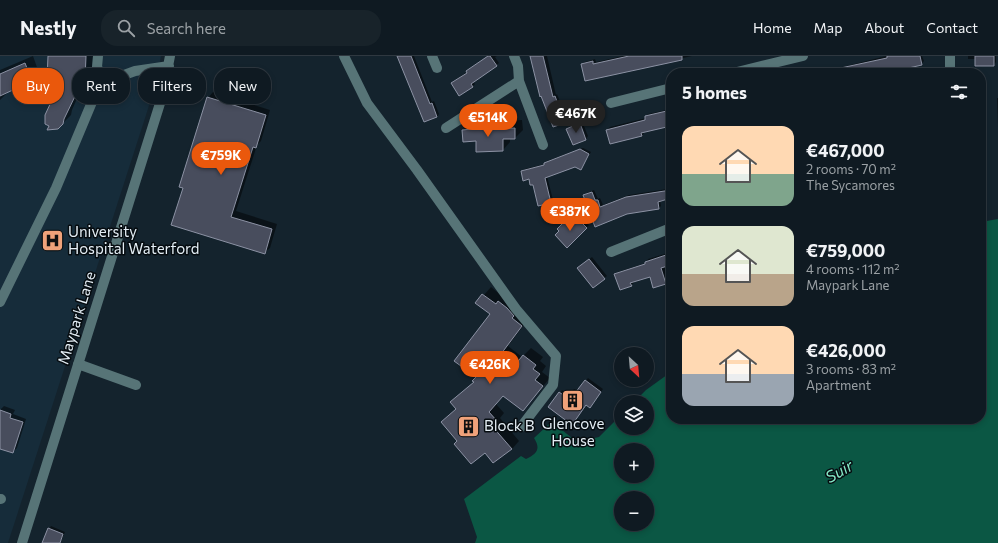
<!DOCTYPE html>
<html lang="en">
<head>
<meta charset="utf-8">
<style>
  :root { --surface:#0f1a22; --page:#18232a; --text:#f1f3f6; --muted:#9ba1a5; --line:#2f3840; --accent:#ea580c }
  body { margin:0; font-family:Commissioner,sans-serif; background:var(--page); color:var(--text); height:100vh; display:flex; flex-direction:column; font-size:15px; white-space:nowrap }
  * { box-sizing:border-box; margin:0 }
  p { font-size:13px; color:var(--muted) }
  .icon { flex:none; width:22px; height:22px; fill:none; stroke:currentColor; stroke-width:2; stroke-linecap:round; stroke-linejoin:round }
  .map { position:relative; flex:1; overflow:hidden }
  .drawer { position:absolute; left:666px; top:12px; width:320px; height:356px; display:flex; flex-direction:column; background:var(--surface); border-radius:16px; box-shadow:0 2px 6px #0003,0 0 0 1px var(--line) }
  .drawer>* { flex:none }
  .banner { position:absolute; left:12px; top:12px; width:380px; height:36px; display:flex; gap:8px }
  .needle { width:26px; rotate:154deg }
  .fabs { position:absolute; left:614px; top:291px; display:grid; gap:8px }
  .fabs a { display:grid; place-items:center; width:40px; height:40px; border-radius:50%; background:var(--surface); box-shadow:0 2px 6px #0003,0 0 0 1px var(--line); font-size:20px }
  .price { position:absolute; translate:-50% -34px; padding:0 9px; border-radius:14px; background:var(--accent); color:#fff; font-size:13px; line-height:26px; filter:drop-shadow(0 1px 2px #0008) }
  .price::after { content:''; position:absolute; left:50%; top:24px; width:12px; height:9px; margin-left:-6px; background:inherit; clip-path:polygon(0 0,100% 0,50% 100%) }
  .price.selected { background:#222; color:#fff }
  ul { padding:0; list-style:none }
  li { display:flex; align-items:center; gap:12px; height:100px; padding:0 16px }
  li span { display:grid; place-items:center; flex:none; width:112px; height:80px; border-radius:12px; color:#555 }
  li>.icon { margin-inline-start:auto }
  span .icon { width:48px; height:48px; fill:#fffc; stroke-width:1 }
  li b { font-size:17px }
  h2 { display:flex; justify-content:space-between; align-items:center; height:48px; padding:0 16px; font-size:17px }
  .pill { padding:0 14px; border-radius:16px; background:var(--surface); box-shadow:0 2px 6px #0003,0 0 0 1px var(--line); font-size:14px; line-height:36px }
  .pill.selected { background:var(--accent); color:#fff }
  header { display:flex; align-items:center; gap:24px; box-sizing:border-box; height:56px; padding:0 20px; background:var(--surface); border-bottom:1px solid var(--line) }
  header strong { font-size:19px }
  nav { display:flex; gap:22px; margin-inline-start:auto; font-size:14px }
  .search { width:280px; height:36px; background:var(--page); display:flex; align-items:center; gap:10px; box-sizing:border-box; padding:0 14px; border-radius:16px; color:var(--muted); font-size:15px }
  .map>svg:first-child { display:block }
  .built { fill:#162c3a }
  .water { fill:#0b5744; fill-rule:evenodd }
  .shadow { fill:#0007 }
  .building { fill:#484d5d; stroke:#8c92a4 }
  .lines { fill:none; stroke-linecap:round; stroke-linejoin:round }
  .minor { stroke:#577477; stroke-width:10 }
  .labels { text-anchor:middle; stroke-width:3; stroke-linejoin:round; paint-order:stroke }
  .poi-label { font-size:15px; fill:#e4eef5; stroke:#060c10; text-anchor:start }
  .street-label { font-size:15px; fill:#e4eef5; stroke:#060c10 }
  .water-label { font-size:16px; font-style:italic; fill:#84e9c7; stroke:#060c10 }
</style>
</head>
<body>
<header>
<strong>Nestly</strong>
<div class="search"><svg class="icon" aria-label="search" viewBox="0 0 24 24"><circle cx="10" cy="10" r="6"/><path d="M15 15l6 6"/></svg>Search here</div>
<nav><a>Home</a><a>Map</a><a>About</a><a>Contact</a></nav>
</header>
<div class="map">
<svg width="998" height="487" viewBox="0 0 998 487">
  <rect width="100%" height="100%" fill="#14232d"/>
  <path class="built" d="M0 0H161L156 28 8 487H0Z"/>
  <path class="water" d="M998 163V487H475L477 481 464 443 521 400 526 403C537 398 541 393 534 382L549 368 562 374 577 386 599 381 621 359V372H647V346H634L646 334 671 316V363H981V166ZM621 394H647V420H621ZM621 442H647V468H621Z"/>
  <path class="shadow" d="M33 0 39 17 32 24 7 35V37L0 44V14Z
    M49 0H93L92 15 86 22 72 54 71 59 58 72 60 28Z
    M398 0H414L432 46 434 45 439 58 437 61Z
    M488 0H497L495 1 499 7 473 26 475 28 472 31 452 27Z
    M531 0H547L556 39 557 38 567 63 565 66 554 70 541 39Z
    M623 0H692L586 24 582 8 585 6 595 3 596 6Z
    M886 0H922L924 5 921 8 882 17H819Z
    M968 0H996V6L994 9 976 3H968Z
    M213 36 270 54 261 85 257 89 236 155 277 168 270 192 264 197 184 131 208 42Z
    M997 42H998V71Z
    M671 53V69L643 75 644 77 642 80 607 74 610 71 646 62V60L648 58Z
    M500 64V65L522 64 523 74 515 82H510V86L503 94 477 84 463 74 471 66Z
    M582 65 588 80 586 83 573 88 567 73 570 71Z
    M583 92 591 96 581 113 575 110 547 120 553 144 551 146 522 115 525 113 545 108 547 105Z
    M671 125V141L660 144 661 150 659 152 626 158 596 170 584 139 587 137 594 134 598 143 600 142 603 149 629 139 667 133 665 129Z
    M579 159 589 169 567 190 561 175 558 173 568 163 571 166Z
    M671 196V216L666 218 668 224 666 227 654 231 650 219 633 225 634 227 631 229 616 218 618 216 646 207 648 203Z
    M592 201 607 220 604 222 581 210Z
    M491 231 529 262 508 290 522 301 531 292 543 301 540 305 546 310 542 316 550 322 523 354 504 339 496 348 504 357 500 362 519 385 512 393 494 406 485 396 458 384 442 366 457 352 452 346 475 325 477 320 491 258 477 247Z
    M588 322 603 333 592 348H586L574 365 560 337 562 334 569 339 574 333 578 335Z
    M4 350 15 354 13 358 26 363 17 392 13 396 0 392V354Z
    M51 470 65 476 60 487H43L49 473Z"/>
  <path class="building" d="M48 0H86L85 24H79V32L64 63 63 68 58 73 47 74 49 70 45 68V59L59 29 47 23Z
    M397 0H411L430 48 432 47 437 61 424 66Z
    M488 0H490L497 10 471 28 473 31 459 40 451 27 467 17 466 15Z
    M530 0H543L553 41 555 40 565 67 553 71 541 40 540 41Z
    M629 0H682V4L585 25 581 8 593 5V8Z
    M887 0H920L922 9 886 17H836V13L887 2Z
    M975 0H994V10H975Z
    M25 7 32 25 0 40V18Z
    M207 41 266 59 256 92 253 91 231 161 272 173 265 198 171 169 183 132 179 131Z
    M671 54V70L641 77 642 80 610 88 606 74 645 64V60Z
    M580 67 586 84 573 89 566 73Z
    M492 71V73L515 72V83H503V95L476 96V85L463 86 462 74Z
    M580 93 589 98 581 114 575 111 545 122 551 147 538 150 533 129H530L529 123 523 125 521 115 544 109V107Z
    M671 134V142L658 146 659 153 627 158 595 171 583 139 592 136 595 144H598L600 151 626 141Z
    M576 161 587 172 567 192 555 179 559 175 557 173 565 165 568 168Z
    M669 198 671 209 661 212 666 228 653 232 650 221 630 227 632 230 620 234 614 218 645 208V206Z
    M589 203 605 223 593 232 577 212Z
    M482 238 496 248 498 245 507 252 514 260 512 262 522 270 501 298 515 309 523 299 536 309 533 313 540 318 535 324 543 330 523 355 503 340 489 356 497 365 492 370 512 393 493 407 485 397 471 408 454 388 457 385 441 366 456 353 450 346 474 326 472 325 476 321 454 305 490 258 475 247Z
    M585 324 601 336 590 352 586 349 572 369 548 351 559 336 566 341 571 335 575 337Z
    M0 354 11 358 10 362 23 366 13 397 0 393Z
    M48 472 63 478 60 487H42Z"/>
  <g class="lines">
    <path class="minor" d="M344 0 367 47 417 114 516 253 556 300 553 329 521 371
      M432 0 437 12
      M514 0 518 10 519 25 543 89
      M733 17 803 0
      M950 17V0
      M105 26 135 15 169 10
      M611 47 671 32
      M446 72 519 25
      M611 196 671 172
      M0 246 56 132 92 46 105 26 97 11 98 0
      M78 308 136 329
      M0 443H1
      M22 487 162 41 170 0"/>
  </g>
  <defs>
    <symbol id="hospital-square" viewBox="-11 -11 22 22"><rect x="-9" y="-9" width="18" height="18" rx="4" fill="#f0a27a" stroke="#060c10"/><path d="M-5-5h3v3.5h4V-5h3V5h-3V1.5h-4V5h-3Z" fill="#111"/></symbol>
    <symbol id="building-square" viewBox="-11 -11 22 22"><rect x="-9" y="-9" width="18" height="18" rx="4" fill="#f0a27a" stroke="#060c10"/><path d="M-4-6H4V6H1V3H-1V6H-4ZM-2.5-4.3h1.7v1.8h-1.7ZM.8-4.3h1.7v1.8H.8ZM-2.5-1h1.7V.8h-1.7ZM.8-1h1.7V.8H.8Z" fill="#111"/></symbol>
  </defs>
  <g fill-rule="evenodd">
    <use href="#hospital-square" x="40" y="172" width="25" height="25"/>
    <use href="#building-square" x="560" y="332" width="25" height="25"/>
    <use href="#building-square" x="456" y="358" width="25" height="25"/>
  </g>
  <g class="labels">
    <g class="poi-label">
      <text x="68" y="181">University<tspan x="68" dy="17">Hospital Waterford</tspan></text>
      <text x="573" y="373" text-anchor="middle">Glencove<tspan x="573" dy="17">House</tspan></text>
      <text x="484" y="375">Block B</text>
    </g>
    <g class="street-label">
      <text transform="translate(77 262) rotate(-73)" y="5">Maypark Lane</text>
    </g>
    <g class="water-label">
      <text transform="translate(839 415) rotate(-30)" y="6">Suir</text>
    </g>
  </g>
</svg>
<div class="fabs">
<a><svg class="needle" viewBox="-14 -14 28 28"><path d="M0-13l5 13h-10z" fill="#e53935"/><path d="M0 13l5-13h-10z" fill="#9ba1a5"/></svg></a>
<a><svg class="icon" aria-label="layers" viewBox="0 0 24 24"><path d="M12 4l9 5-9 5-9-5zM3 14l9 5 9-5"/></svg></a>
<a>+</a>
<a>−</a>
</div>
<b class="price selected" style="left:576px;top:78px">€467K</b>
<b class="price" style="left:488px;top:82px">€514K</b>
<b class="price" style="left:221px;top:120px">€759K</b>
<b class="price" style="left:570px;top:176px">€387K</b>
<b class="price" style="left:490px;top:329px">€426K</b>
<div class="banner">
<a class="pill selected">Buy</a>
<a class="pill">Rent</a>
<a class="pill">Filters</a>
<a class="pill">New</a>
</div>
<section class="drawer">
<h2>5 homes<svg class="icon" aria-label="filters" viewBox="0 0 24 24"><path d="M4 7h16M4 17h16"/><circle cx="9" cy="7" r="2"/><circle cx="15" cy="17" r="2"/></svg></h2>
<ul>
<li><span style="background:linear-gradient(#ffd9b3 60%,#7fa58c 0)"><svg class="icon" aria-label="home" viewBox="0 0 24 24"><path d="M3 11l9-7 9 7M6 9v11h12V9"/></svg></span><div><b>€467,000</b><p>2 rooms · 70 m²</p><p>The Sycamores</p></div></li>
<li><span style="background:linear-gradient(#dfe7d0 60%,#b9a48a 0)"><svg class="icon" aria-label="home" viewBox="0 0 24 24"><path d="M3 11l9-7 9 7M6 9v11h12V9"/></svg></span><div><b>€759,000</b><p>4 rooms · 112 m²</p><p>Maypark Lane</p></div></li>
<li><span style="background:linear-gradient(#ffd9b3 60%,#9aa5b1 0)"><svg class="icon" aria-label="home" viewBox="0 0 24 24"><path d="M3 11l9-7 9 7M6 9v11h12V9"/></svg></span><div><b>€426,000</b><p>3 rooms · 83 m²</p><p>Apartment</p></div></li>
</ul>
</section>
</div>
</body>
</html>
